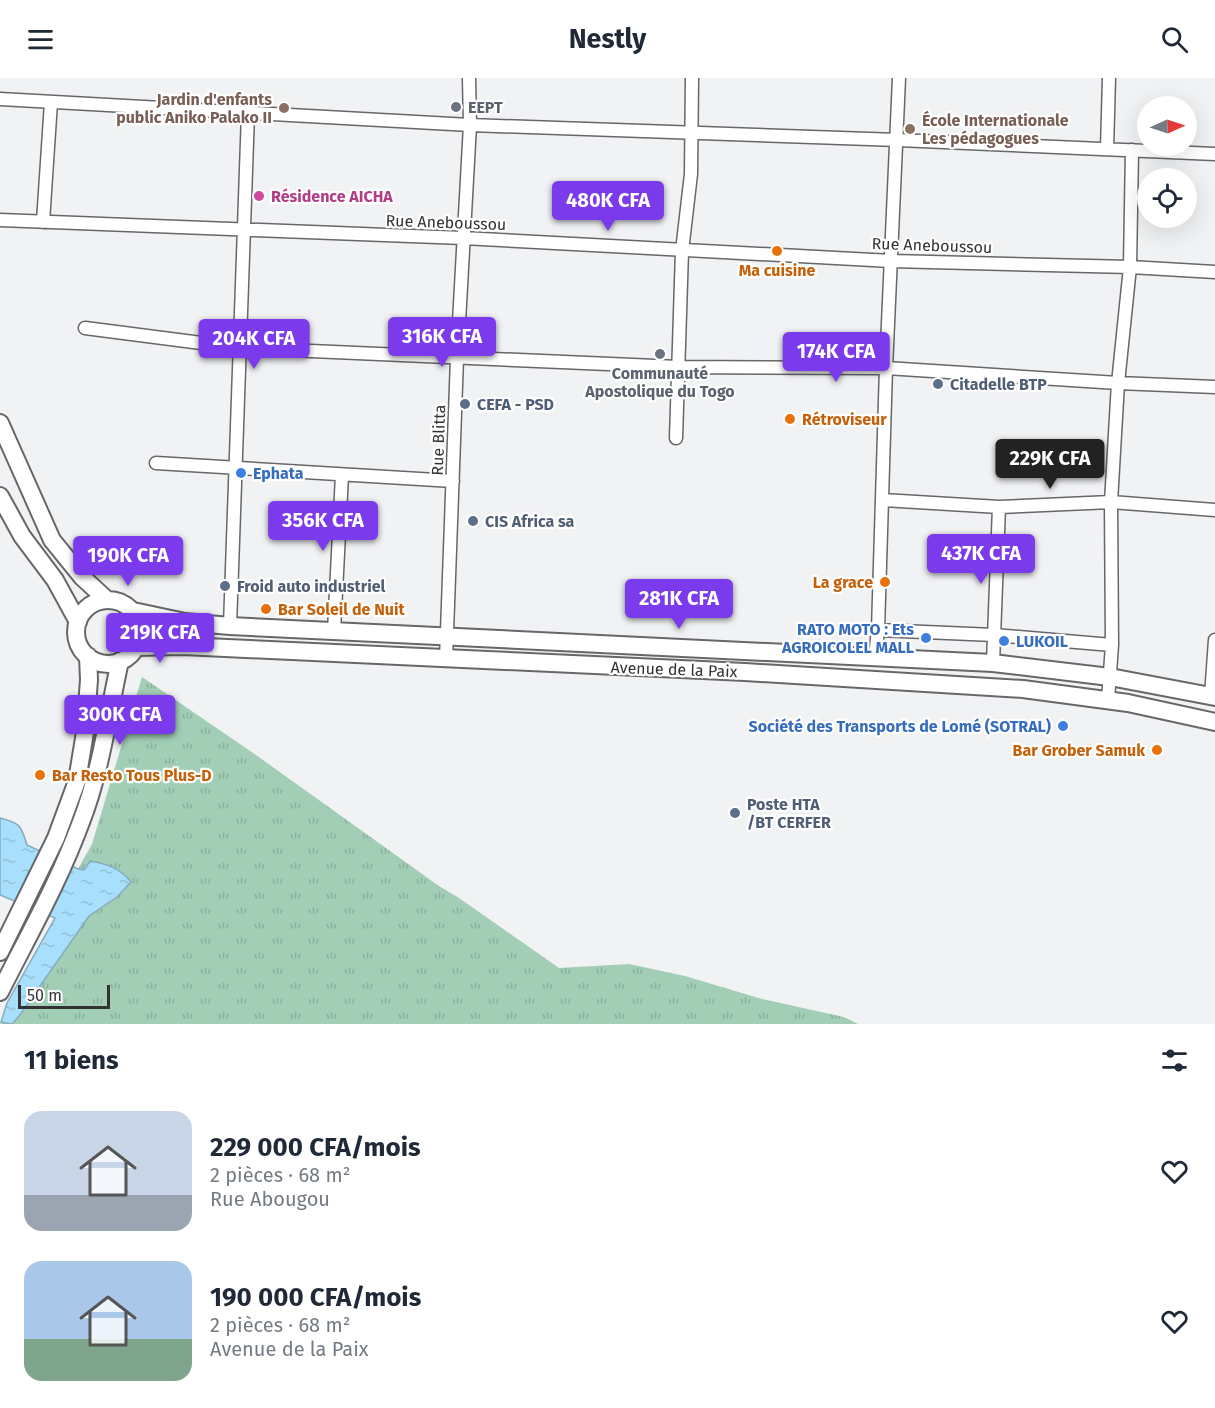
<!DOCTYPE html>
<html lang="fr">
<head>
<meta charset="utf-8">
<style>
  :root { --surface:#fff; --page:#f2f2f3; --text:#1f2937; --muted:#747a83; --accent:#7c3aed }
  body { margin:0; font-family:"Fira Sans",sans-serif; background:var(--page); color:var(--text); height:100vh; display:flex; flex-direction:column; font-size:22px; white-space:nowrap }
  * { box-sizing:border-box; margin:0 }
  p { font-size:20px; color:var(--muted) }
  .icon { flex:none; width:33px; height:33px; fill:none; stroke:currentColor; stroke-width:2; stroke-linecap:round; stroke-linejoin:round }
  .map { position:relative; height:946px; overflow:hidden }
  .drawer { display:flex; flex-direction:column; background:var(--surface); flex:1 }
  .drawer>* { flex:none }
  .needle { width:39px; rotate:87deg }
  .fabs { position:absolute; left:1137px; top:18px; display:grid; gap:12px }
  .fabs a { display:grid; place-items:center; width:60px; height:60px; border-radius:50%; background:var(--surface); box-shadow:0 6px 24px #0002; font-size:30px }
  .scale { position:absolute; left:18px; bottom:15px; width:92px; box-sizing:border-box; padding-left:6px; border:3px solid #323233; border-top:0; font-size:16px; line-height:21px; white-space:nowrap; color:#323233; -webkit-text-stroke:4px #fff; paint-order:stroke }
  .price { position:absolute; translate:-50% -51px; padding:0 14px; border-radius:6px; background:var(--accent); color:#fff; font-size:20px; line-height:39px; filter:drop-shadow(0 2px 3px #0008) }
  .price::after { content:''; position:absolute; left:50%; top:36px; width:18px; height:14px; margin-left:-9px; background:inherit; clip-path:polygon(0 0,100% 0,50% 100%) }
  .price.active { background:#222; color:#fff }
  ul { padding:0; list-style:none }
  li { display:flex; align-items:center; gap:18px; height:150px; padding:0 24px }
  li span { display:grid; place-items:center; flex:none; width:168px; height:120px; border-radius:18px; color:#555 }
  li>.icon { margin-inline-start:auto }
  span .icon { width:72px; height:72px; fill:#fffc; stroke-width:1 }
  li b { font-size:26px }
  h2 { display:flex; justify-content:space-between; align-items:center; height:72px; padding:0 24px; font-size:26px }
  header { display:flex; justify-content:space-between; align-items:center; height:78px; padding:0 24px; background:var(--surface); font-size:27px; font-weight:700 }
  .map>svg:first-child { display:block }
  .grass { fill:url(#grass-tufts) }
  .water { fill:url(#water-ripples); stroke:#85abc0; stroke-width:1.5 }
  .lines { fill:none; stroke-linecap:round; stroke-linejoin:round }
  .minor-casing { stroke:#666769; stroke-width:15 }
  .major-casing { stroke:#666769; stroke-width:20 }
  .minor { stroke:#fff; stroke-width:12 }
  .major { stroke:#fff; stroke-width:16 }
  .worship-dot { fill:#6b7280; stroke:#fff; stroke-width:2 }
  .education-dot { fill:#8d6e63; stroke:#fff; stroke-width:2 }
  .hotel-dot { fill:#d1479c; stroke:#fff; stroke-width:2 }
  .food-dot { fill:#e8710a; stroke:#fff; stroke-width:2 }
  .service-dot { fill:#5c6f8a; stroke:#fff; stroke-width:2 }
  .shop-dot { fill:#3f7fe0; stroke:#fff; stroke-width:2 }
  .labels { text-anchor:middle; stroke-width:4.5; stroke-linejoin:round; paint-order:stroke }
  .education-label { font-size:16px; font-weight:bold; fill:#785e54; stroke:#fff; text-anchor:end }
  .worship-label { font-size:16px; font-weight:bold; fill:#5b616d; stroke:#fff; text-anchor:start }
  .hotel-label { font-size:16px; font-weight:bold; fill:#b23c85; stroke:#fff; text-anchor:start }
  .street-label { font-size:16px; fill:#323233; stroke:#fff }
  .food-label { font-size:16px; font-weight:bold; fill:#c56008; stroke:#fff; text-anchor:start }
  .service-label { font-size:16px; font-weight:bold; fill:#4e5e75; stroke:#fff; text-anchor:start }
  .shop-label { font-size:16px; font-weight:bold; fill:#366cbe; stroke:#fff; text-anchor:start }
</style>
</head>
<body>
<header><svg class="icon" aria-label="menu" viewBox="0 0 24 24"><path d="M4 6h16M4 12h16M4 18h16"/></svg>Nestly<svg class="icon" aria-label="search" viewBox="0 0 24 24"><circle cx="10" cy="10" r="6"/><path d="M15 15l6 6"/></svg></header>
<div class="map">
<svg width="1215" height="946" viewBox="0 0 1215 946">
  <defs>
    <pattern id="grass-tufts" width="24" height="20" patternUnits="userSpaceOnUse" patternTransform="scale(1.5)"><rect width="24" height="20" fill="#a1ceb5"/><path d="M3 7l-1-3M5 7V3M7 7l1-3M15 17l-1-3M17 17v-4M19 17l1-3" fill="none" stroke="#8bb19c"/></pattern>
    <pattern id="water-ripples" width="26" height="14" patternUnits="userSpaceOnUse" patternTransform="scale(1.5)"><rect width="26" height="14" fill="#a8dffc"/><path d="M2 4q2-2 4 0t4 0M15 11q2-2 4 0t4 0" fill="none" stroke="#91c0d8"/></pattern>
  </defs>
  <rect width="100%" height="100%" fill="#f1f2f4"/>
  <path class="grass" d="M142 599 256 677 439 808 459 820 559 890 629 886 685 898 762 921 844 939 858 946H0L1 944 12 946 19 938 89 838 117 819 84 792 78 791 92 766Z"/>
  <path class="water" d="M0 740C20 745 21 747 27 767L78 791 84 792 90 783C107 786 120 790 131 804L117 819 89 838 19 938 12 946 1 944 7 925 55 840 0 817Z"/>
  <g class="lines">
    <defs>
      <path id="minor" d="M0 21 470 47 898 62 1215 76
        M1107 71 1109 0
        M0 142 463 160 891 183 1130 189 1215 194
        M43 144 51 24
        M85 250 240 270 678 289 886 290 1118 305 1215 309
        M676 360 682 173 691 96 692 0
        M156 385 453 403
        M883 422 999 429 1111 424 1215 432
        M230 548 248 35
        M878 552 994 557 1112 567
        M334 553 342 397
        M875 579 878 552 886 290 899 0
        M446 581 457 280 470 47 469 0
        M993 585 999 429
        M1211 618 1215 562
        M1108 622 1112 567 1111 424 1118 305 1130 189 1132 72"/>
      <path id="major" d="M0 345 52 462 82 499 107 522
        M0 418 22 458 55 502 78 544
        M76 554a32 32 0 1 1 64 0a32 32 0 1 1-64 0Z
        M133 533 185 544 230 548 993 585 1110 599 1215 619
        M136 569 183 568 745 594 1023 611 1128 625 1215 644
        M0 874 56 760 77 703 85 654 89 602 88 578
        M0 914C28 858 59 804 81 744 101 693 108 637 120 583"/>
    </defs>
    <use href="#minor" class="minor-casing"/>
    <use href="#major" class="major-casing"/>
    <use href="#minor" class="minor"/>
    <use href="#major" class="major"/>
  </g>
  <g class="worship-dot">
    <circle cx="456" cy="29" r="6"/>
    <circle cx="660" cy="276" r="6"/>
  </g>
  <g class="education-dot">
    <circle cx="284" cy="30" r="6"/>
    <circle cx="910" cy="51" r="6"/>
  </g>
  <circle class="hotel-dot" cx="259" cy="118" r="6"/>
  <g class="food-dot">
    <circle cx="777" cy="173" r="6"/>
    <circle cx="790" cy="341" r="6"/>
    <circle cx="885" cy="504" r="6"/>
    <circle cx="266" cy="531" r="6"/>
    <circle cx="1157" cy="672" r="6"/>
    <circle cx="40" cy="697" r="6"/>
  </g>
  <g class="service-dot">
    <circle cx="938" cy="306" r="6"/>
    <circle cx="465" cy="326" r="6"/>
    <circle cx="473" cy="443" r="6"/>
    <circle cx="225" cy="508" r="6"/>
    <circle cx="735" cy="735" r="6"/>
  </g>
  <g class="shop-dot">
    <circle cx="241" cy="395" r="6"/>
    <circle cx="926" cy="560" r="6"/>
    <circle cx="1004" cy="563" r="6"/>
    <circle cx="1063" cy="648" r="6"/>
  </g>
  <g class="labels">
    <g class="education-label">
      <text x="272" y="27">Jardin d'enfants<tspan x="272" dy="18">public Aniko Palako II</tspan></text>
      <text x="922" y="48" text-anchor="start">École Internationale<tspan x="922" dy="18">Les pédagogues</tspan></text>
    </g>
    <g class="worship-label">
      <text x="468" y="35">EEPT</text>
      <text x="660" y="301" text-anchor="middle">Communauté<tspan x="660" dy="18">Apostolique du Togo</tspan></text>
    </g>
    <g class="hotel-label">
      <text x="271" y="124">Résidence AICHA</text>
    </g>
    <g class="street-label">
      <text transform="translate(446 144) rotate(2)" y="6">Rue Aneboussou</text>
      <text transform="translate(932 167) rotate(2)" y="6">Rue Aneboussou</text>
      <text transform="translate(438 362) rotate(-88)" y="6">Rue Blitta</text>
      <text transform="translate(674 591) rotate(2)" y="6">Avenue de la Paix</text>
    </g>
    <g class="food-label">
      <text x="777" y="198" text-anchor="middle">Ma cuisine</text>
      <text x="802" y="347">Rétroviseur</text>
      <text x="873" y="510" text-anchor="end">La grace</text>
      <text x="278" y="537">Bar Soleil de Nuit</text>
      <text x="1145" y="678" text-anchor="end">Bar Grober Samuk</text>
      <text x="52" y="703">Bar Resto Tous Plus-D</text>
    </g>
    <g class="service-label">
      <text x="950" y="312">Citadelle BTP</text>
      <text x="477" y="332">CEFA - PSD</text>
      <text x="485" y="449">CIS Africa sa</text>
      <text x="237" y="514">Froid auto industriel</text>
      <text x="747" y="732">Poste HTA<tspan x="747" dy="18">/BT CERFER</tspan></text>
    </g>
    <g class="shop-label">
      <text x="253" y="401">Ephata</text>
      <text x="914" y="557" text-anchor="end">RATO MOTO : Ets<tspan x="914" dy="18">AGROICOLEL MALL</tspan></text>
      <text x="1016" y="569">LUKOIL</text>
      <text x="1051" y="654" text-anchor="end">Société des Transports de Lomé (SOTRAL)</text>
    </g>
  </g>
</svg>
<div class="fabs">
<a><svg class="needle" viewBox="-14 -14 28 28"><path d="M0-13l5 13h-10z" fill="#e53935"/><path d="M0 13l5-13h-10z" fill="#747a83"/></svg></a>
<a><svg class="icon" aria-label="locate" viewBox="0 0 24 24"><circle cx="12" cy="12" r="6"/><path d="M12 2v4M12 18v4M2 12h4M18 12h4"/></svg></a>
</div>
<div class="scale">50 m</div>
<b class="price" style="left:608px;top:154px">480K CFA</b>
<b class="price" style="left:442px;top:290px">316K CFA</b>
<b class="price" style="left:254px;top:292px">204K CFA</b>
<b class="price" style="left:836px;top:305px">174K CFA</b>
<b class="price active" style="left:1050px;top:412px">229K CFA</b>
<b class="price" style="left:323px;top:474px">356K CFA</b>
<b class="price" style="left:981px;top:507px">437K CFA</b>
<b class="price" style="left:128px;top:509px">190K CFA</b>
<b class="price" style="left:679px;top:552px">281K CFA</b>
<b class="price" style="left:160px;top:586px">219K CFA</b>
<b class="price" style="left:120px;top:668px">300K CFA</b>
</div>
<section class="drawer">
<h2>11 biens<svg class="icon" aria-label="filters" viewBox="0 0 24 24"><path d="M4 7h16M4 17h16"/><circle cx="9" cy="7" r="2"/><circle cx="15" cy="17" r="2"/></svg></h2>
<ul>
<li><span style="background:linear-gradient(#c9d6e8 70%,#9aa5b1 0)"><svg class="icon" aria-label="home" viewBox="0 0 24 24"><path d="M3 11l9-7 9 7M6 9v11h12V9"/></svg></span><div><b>229 000 CFA/mois</b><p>2 pièces · 68 m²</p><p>Rue Abougou</p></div><svg class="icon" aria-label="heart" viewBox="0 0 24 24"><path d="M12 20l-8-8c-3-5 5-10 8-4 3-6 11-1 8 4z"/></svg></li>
<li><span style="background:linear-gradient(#a9c7e8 65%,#7fa58c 0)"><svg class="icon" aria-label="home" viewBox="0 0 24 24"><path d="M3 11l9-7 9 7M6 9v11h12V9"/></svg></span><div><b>190 000 CFA/mois</b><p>2 pièces · 68 m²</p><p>Avenue de la Paix</p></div><svg class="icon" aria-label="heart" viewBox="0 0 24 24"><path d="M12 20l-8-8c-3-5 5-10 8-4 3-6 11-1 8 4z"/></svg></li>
</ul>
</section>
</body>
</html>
